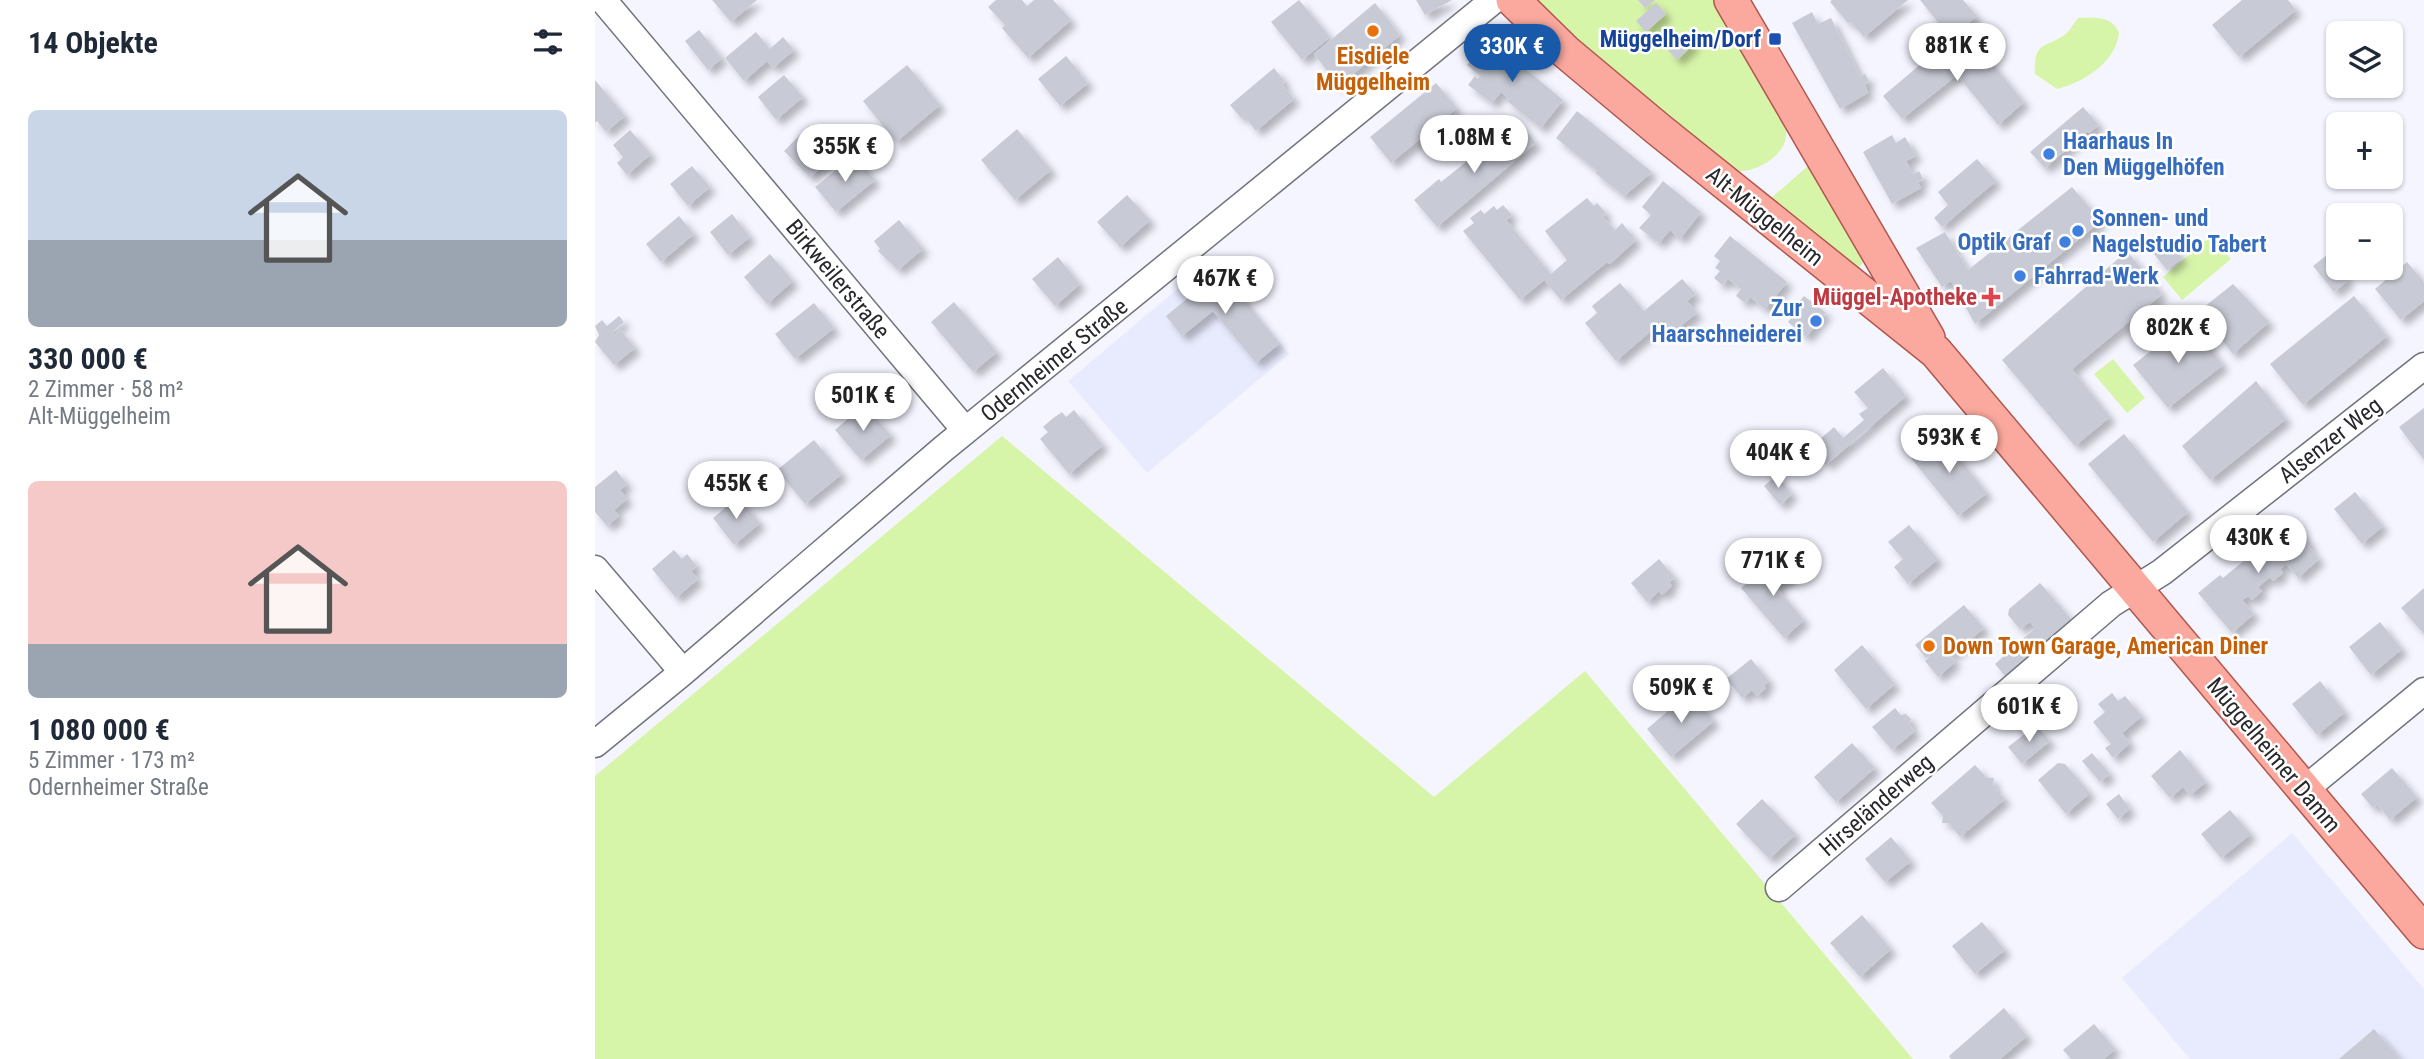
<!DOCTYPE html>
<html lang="de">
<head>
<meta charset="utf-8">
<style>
  :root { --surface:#fff; --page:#f6f6f7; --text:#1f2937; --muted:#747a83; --accent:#1959aa }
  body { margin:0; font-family:"Roboto Condensed",sans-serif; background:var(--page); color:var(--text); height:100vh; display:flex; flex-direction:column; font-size:26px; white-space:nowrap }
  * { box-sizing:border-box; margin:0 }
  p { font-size:23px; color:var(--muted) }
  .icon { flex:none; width:38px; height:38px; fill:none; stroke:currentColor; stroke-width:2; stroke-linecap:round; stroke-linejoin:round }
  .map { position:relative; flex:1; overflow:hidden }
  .sheet { display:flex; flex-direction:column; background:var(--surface); width:595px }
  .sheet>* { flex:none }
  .buttons { position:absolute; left:1731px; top:21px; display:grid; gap:14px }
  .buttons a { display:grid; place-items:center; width:77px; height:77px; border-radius:10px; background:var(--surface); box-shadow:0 2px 5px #0004; font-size:35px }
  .price { position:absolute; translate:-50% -60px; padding:0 16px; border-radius:24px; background:#fff; color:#222; font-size:23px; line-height:46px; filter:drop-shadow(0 2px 4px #0008) }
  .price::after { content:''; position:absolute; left:50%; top:42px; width:21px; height:16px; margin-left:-10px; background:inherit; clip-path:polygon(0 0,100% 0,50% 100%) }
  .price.active { background:var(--accent); color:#fff }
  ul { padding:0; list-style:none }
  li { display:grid; align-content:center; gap:14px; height:371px; padding:0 28px }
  li span { display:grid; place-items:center; height:217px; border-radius:10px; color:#555 }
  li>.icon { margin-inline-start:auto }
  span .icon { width:126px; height:126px; fill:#fffc; stroke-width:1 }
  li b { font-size:30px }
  h2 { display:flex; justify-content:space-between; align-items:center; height:84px; padding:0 28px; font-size:30px }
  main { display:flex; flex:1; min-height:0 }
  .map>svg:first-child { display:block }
  .built { fill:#e8ebfe }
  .green { fill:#d7f5a9 }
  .building { fill:#c8cad5; filter:url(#shadow) }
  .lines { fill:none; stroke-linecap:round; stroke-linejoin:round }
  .minor-casing { stroke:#71737d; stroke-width:29 }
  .major-casing { stroke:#b0564c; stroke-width:36 }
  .minor { stroke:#fff; stroke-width:26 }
  .major { stroke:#fba99e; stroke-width:33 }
  .food-dot { fill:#e8710a; stroke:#fff; stroke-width:2.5 }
  .transit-dot { fill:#1a4fb4; stroke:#fff; stroke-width:2.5 }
  .shop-dot { fill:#3f7fe0; stroke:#fff; stroke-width:2.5 }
  .health-dot { fill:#e0444e; stroke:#fff; stroke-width:2.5 }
  .labels { text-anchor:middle; stroke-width:5; stroke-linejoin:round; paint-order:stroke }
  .transit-label { font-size:23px; font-weight:bold; fill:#164399; stroke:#fff; text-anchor:end }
  .food-label { font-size:23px; font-weight:bold; fill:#c56008; stroke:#fff }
  .shop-label { font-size:23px; font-weight:bold; fill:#366cbe; stroke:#fff; text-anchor:start }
  .street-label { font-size:23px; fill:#28282c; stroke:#fff }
  .health-label { font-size:23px; font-weight:bold; fill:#be3a42; stroke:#fff; text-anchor:end }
</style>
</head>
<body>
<main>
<section class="sheet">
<h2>14 Objekte<svg class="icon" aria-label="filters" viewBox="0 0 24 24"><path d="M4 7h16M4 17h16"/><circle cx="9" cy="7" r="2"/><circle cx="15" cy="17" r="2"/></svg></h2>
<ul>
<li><span style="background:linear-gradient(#c9d6e8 60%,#9aa5b1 0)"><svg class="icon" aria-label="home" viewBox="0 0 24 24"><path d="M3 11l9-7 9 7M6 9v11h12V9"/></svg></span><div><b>330 000 €</b><p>2 Zimmer · 58 m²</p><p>Alt-Müggelheim</p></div></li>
<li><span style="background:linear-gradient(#f6c9c9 75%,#9aa5b1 0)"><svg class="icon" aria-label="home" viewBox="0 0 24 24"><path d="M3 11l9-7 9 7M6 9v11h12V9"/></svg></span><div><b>1 080 000 €</b><p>5 Zimmer · 173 m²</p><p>Odernheimer Straße</p></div></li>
</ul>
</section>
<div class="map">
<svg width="1829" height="1059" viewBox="0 0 1829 1059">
  <defs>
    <filter id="shadow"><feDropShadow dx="6" dy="6" stdDeviation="3.5" flood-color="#0004"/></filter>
  </defs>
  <rect width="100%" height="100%" fill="#f4f5ff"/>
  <path class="built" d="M617 260 694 354 552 473 473 381Z
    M1697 833 1829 989V1059H1595L1527 978Z"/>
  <path class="green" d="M941 0H1123L1192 122C1191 129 1192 138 1189 144 1181 161 1158 173 1141 171L1036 94Z
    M1483 18C1499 18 1517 15 1524 33 1521 62 1488 83 1462 89L1440 74C1438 38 1454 49 1473 32 1476 28 1480 22 1483 18Z
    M1214 165 1270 260 1262 270 1175 199Z
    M1616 236 1636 259 1587 300 1568 277Z
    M1518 359 1550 398 1532 413 1499 374Z
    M407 436 839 797 990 671 1318 1059H0V776Z"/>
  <path class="building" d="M117 0H162L136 22Z
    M401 0H427L432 6 439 0H458L476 20 433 58 407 28 410 25 393 7Z
    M704 0 735 37 707 60 676 22Z
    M821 0H857L830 15Z
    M1043 0H1060L1050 8Z
    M1237 0H1313L1269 37 1256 22 1253 23 1235 2Z
    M1325 0H1368L1382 16 1355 37Z
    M1647 0H1693L1701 10 1644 57 1617 25Z
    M780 3 805 35 744 86 719 54Z
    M1061 3 1071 14 1051 32 1041 21Z
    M1217 12 1223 24 1236 18 1265 76 1270 74 1274 81 1270 85 1273 93 1245 109 1197 23Z
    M104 30 127 58 113 70 90 41Z
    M161 32 175 49 188 37 199 50 178 68 172 61 149 81 130 58Z
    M1089 34 1099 44 1082 60 1073 50Z
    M1375 37 1429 102 1403 125 1362 75 1307 119 1288 96 1340 52 1347 59Z
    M893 38 968 100 946 128 912 101 914 99 906 92 897 103 873 85 880 76 883 79 885 76 872 65Z
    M471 56 493 83 465 106 443 79Z
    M312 65 345 105 301 142 268 101Z
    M679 68 690 82 687 84 699 99 661 131 649 115 646 118 635 105Z
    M189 75 208 97 181 120 163 97Z
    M0 80 30 116 11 132 2 121 0 123Z
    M841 83 862 108 796 163 775 137Z
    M1488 107 1504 125 1494 133 1493 131 1450 168 1435 152Z
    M982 111 1015 138 1057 172 1029 196 1000 173 1002 171 961 138Z
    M920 123 926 131 928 128 941 143 842 227 819 200 844 179 846 182Z
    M214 126 240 153 215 178 189 151Z
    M422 129 456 170 420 200 386 160Z
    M35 130 56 154 32 175 22 163 28 157 18 145Z
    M1297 135 1301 143 1310 137 1321 156 1311 161 1318 174 1324 171 1328 179 1323 182 1326 188 1297 204 1268 152Z
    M259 155 280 180 241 212 220 187Z
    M1382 159 1401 181 1347 227 1339 218 1353 205 1343 192Z
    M97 166 115 187 93 206 75 184Z
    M1068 181 1106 212 1085 239 1075 230 1064 243 1044 228 1056 215 1047 207Z
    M1477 187 1506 221 1380 324 1357 283 1355 281 1347 287 1321 248 1350 232 1373 270Z
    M532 195 555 220 525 247 502 222Z
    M992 198 999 206 1002 203 1011 213 1008 217 1020 230 1027 223 1041 240 1015 264 1012 262 966 300 949 280 925 300 868 231 879 223 875 218 886 210 889 214 899 206 902 210 908 205 917 215 911 220 956 274 972 260 950 231Z
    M137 214 155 237 133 255 115 232Z
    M84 216 99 234 66 262 51 244Z
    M304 220 328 249 303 270 283 251 285 249 279 241Z
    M1135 236 1192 282 1170 309 1155 297 1150 303 1141 296 1146 289 1133 279 1127 285 1119 278 1125 271 1120 268 1125 261 1119 256Z
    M1573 241 1587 258 1572 270 1558 253Z
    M1532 251 1567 294 1477 369 1515 417 1480 446 1407 360Z
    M175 254 198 281 172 304 149 277Z
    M1733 254 1754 280 1739 292 1718 266Z
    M463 257 485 284 460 306 437 279Z
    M1812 262 1829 282V301L1806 320 1780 289Z
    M626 271 684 344 661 363 618 311 587 336 571 316Z
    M1087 279 1101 294 1092 301 1102 313 1079 331 1069 320 1021 361 990 323 1002 313 997 306 1025 283 1049 311Z
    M1638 284 1674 322 1638 354 1604 311Z
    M1209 296 1231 313 1211 337 1193 322 1199 314 1196 311Z
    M1759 296 1792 336 1708 405 1675 364Z
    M359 302 402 352 378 372 336 322Z
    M219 303 239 328 200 359 180 334Z
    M24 316 29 322 17 332 20 335 26 330 40 348 19 365 0 342 4 335 0 326 7 320 12 326Z
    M1594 321 1628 365 1573 408 1538 365Z
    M1288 368 1311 396 1231 465 1216 447 1239 427 1248 438 1269 420 1264 414 1273 408 1259 392Z
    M1661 381 1691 419 1615 480 1587 446Z
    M269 405 296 435 266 460 240 430Z
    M1829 408V460L1804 427Z
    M479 410 508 445 474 474 445 439 453 432 448 427 457 419 467 412 471 417Z
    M1529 434 1593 512 1558 542 1493 464Z
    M1345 435 1392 493 1363 516 1316 458Z
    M219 440 247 474 210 504 182 470Z
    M21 470 32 484 25 490 32 499 19 510 24 516 12 526 0 512V487Z
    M1182 475 1197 494 1185 505 1169 486Z
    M1760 492 1788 526 1767 544 1739 509Z
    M143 497 165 523 139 545 118 518Z
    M1697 521 1716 544 1714 546 1724 559 1703 578 1691 564 1685 569 1688 573 1678 581 1675 577 1663 587 1667 591 1657 600 1653 596 1647 600 1659 614 1637 633 1603 593 1625 575 1628 578Z
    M1314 525 1343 559 1313 584 1299 567 1308 559 1293 542Z
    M79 550 87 559 92 554 102 566 96 571 103 579 81 598 57 569Z
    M1064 559 1080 578 1074 582 1077 586 1067 595 1064 591 1052 602 1036 583Z
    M1181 559 1196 576 1182 588 1209 620 1189 638 1146 588Z
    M1445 583 1477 620 1410 676 1400 664 1440 628 1435 622 1425 629 1413 615 1414 609Z
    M1829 588V634L1806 608Z
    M1369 605 1389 628 1357 655 1348 644 1331 658 1320 645Z
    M1785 622 1807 649 1776 675 1754 647Z
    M1267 645 1300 684 1271 709 1239 670Z
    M1347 647 1360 662 1343 677 1330 661Z
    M1156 659 1174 681 1169 686 1171 688 1162 696 1157 690 1147 698 1131 679Z
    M1725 681 1750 712 1722 735 1697 704Z
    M1095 692 1119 721 1076 757 1052 729Z
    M1517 693 1523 701 1530 696 1547 716 1527 733 1535 743 1518 758 1510 748 1516 744 1498 722 1510 712 1503 704Z
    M1300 708 1306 715 1311 714 1316 719 1314 724 1320 731 1297 750 1277 727Z
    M1441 725 1455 741 1427 764 1413 747Z
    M1257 743 1280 768 1241 802 1219 777Z
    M1585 750 1611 782 1595 795 1588 787 1575 798 1556 776Z
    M1497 753 1515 774 1505 782 1487 761Z
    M1463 763 1470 764 1495 793 1471 814 1443 780Z
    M1380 765 1392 778H1399L1398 785 1410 799 1365 837 1354 823H1347L1348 816 1336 803Z
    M1797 768 1822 797 1795 820 1782 804 1778 808 1766 794Z
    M1524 794 1535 809 1523 819 1511 804Z
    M1167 799 1201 834 1174 859 1141 824Z
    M1635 810 1656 834 1626 858 1606 834Z
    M1296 837 1316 861 1290 882 1270 859Z
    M1267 915 1296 949 1265 977 1235 943Z
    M1387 922 1410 950 1380 974 1357 946Z
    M1409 1008 1432 1036 1405 1059H1356L1354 1056Z
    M1499 1024 1520 1049 1509 1059H1476L1468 1050Z
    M1779 1029 1805 1059H1744Z"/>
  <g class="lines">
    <defs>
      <path id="minor" d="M8 0 370 430
        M0 569 88 672
        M0 744 88 672 348 449 899 0
        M1709 790 1829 691
        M1184 888 1516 604 1567 572 1829 366"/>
      <path id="major" d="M918 0 971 52 1063 129 1341 352 1829 932
        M1136 0 1333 338"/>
    </defs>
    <use href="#minor" class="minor-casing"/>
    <use href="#major" class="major-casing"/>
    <use href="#minor" class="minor"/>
    <use href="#major" class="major"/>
  </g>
  <g class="food-dot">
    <circle cx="778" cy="31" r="7"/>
    <circle cx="1334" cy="646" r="7"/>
  </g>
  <rect class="transit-dot" x="1173" y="32" width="14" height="14" rx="3.5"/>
  <g class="shop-dot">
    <circle cx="1454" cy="154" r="7"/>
    <circle cx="1483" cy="231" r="7"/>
    <circle cx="1470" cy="242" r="7"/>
    <circle cx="1425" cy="276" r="7"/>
    <circle cx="1221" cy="321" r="7"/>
  </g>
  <path class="health-dot" d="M1392.5 286.5h7v7h7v7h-7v7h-7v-7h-7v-7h7z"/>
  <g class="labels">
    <g class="transit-label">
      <text x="1166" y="47">Müggelheim/Dorf</text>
    </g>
    <g class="food-label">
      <text x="778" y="64">Eisdiele<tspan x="778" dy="26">Müggelheim</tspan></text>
      <text x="1348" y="654" text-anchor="start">Down Town Garage, American Diner</text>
    </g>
    <g class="shop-label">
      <text x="1468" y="149">Haarhaus In<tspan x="1468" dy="26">Den Müggelhöfen</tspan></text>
      <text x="1497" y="226">Sonnen- und<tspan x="1497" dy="26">Nagelstudio Tabert</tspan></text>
      <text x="1456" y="250" text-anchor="end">Optik Graf</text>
      <text x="1439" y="284">Fahrrad-Werk</text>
      <text x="1207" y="316" text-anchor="end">Zur<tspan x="1207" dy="26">Haarschneiderei</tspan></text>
    </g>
    <g class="street-label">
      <text transform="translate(1170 216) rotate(39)" y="8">Alt-Müggelheim</text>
      <text transform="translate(243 279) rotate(50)" y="8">Birkweilerstraße</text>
      <text transform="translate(459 360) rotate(-39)" y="8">Odernheimer Straße</text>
      <text transform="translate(1735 440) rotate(-38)" y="8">Alsenzer Weg</text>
      <text transform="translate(1679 755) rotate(50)" y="8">Müggelheimer Damm</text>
      <text transform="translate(1281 805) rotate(-41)" y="8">Hirseländerweg</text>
    </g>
    <g class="health-label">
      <text x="1382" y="305">Müggel-Apotheke</text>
    </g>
  </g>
</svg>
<div class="buttons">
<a><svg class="icon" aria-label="layers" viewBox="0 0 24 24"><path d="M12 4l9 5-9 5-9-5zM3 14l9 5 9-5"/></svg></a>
<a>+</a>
<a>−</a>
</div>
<b class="price" style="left:1362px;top:83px">881K €</b>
<b class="price active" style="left:917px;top:84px">330K €</b>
<b class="price" style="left:879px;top:175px">1.08M €</b>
<b class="price" style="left:250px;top:184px">355K €</b>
<b class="price" style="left:630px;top:316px">467K €</b>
<b class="price" style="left:1583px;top:365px">802K €</b>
<b class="price" style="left:268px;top:433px">501K €</b>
<b class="price" style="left:1354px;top:475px">593K €</b>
<b class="price" style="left:1183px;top:490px">404K €</b>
<b class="price" style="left:141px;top:521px">455K €</b>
<b class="price" style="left:1663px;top:575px">430K €</b>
<b class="price" style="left:1178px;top:598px">771K €</b>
<b class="price" style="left:1086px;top:725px">509K €</b>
<b class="price" style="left:1434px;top:744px">601K €</b>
</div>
</main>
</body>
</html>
